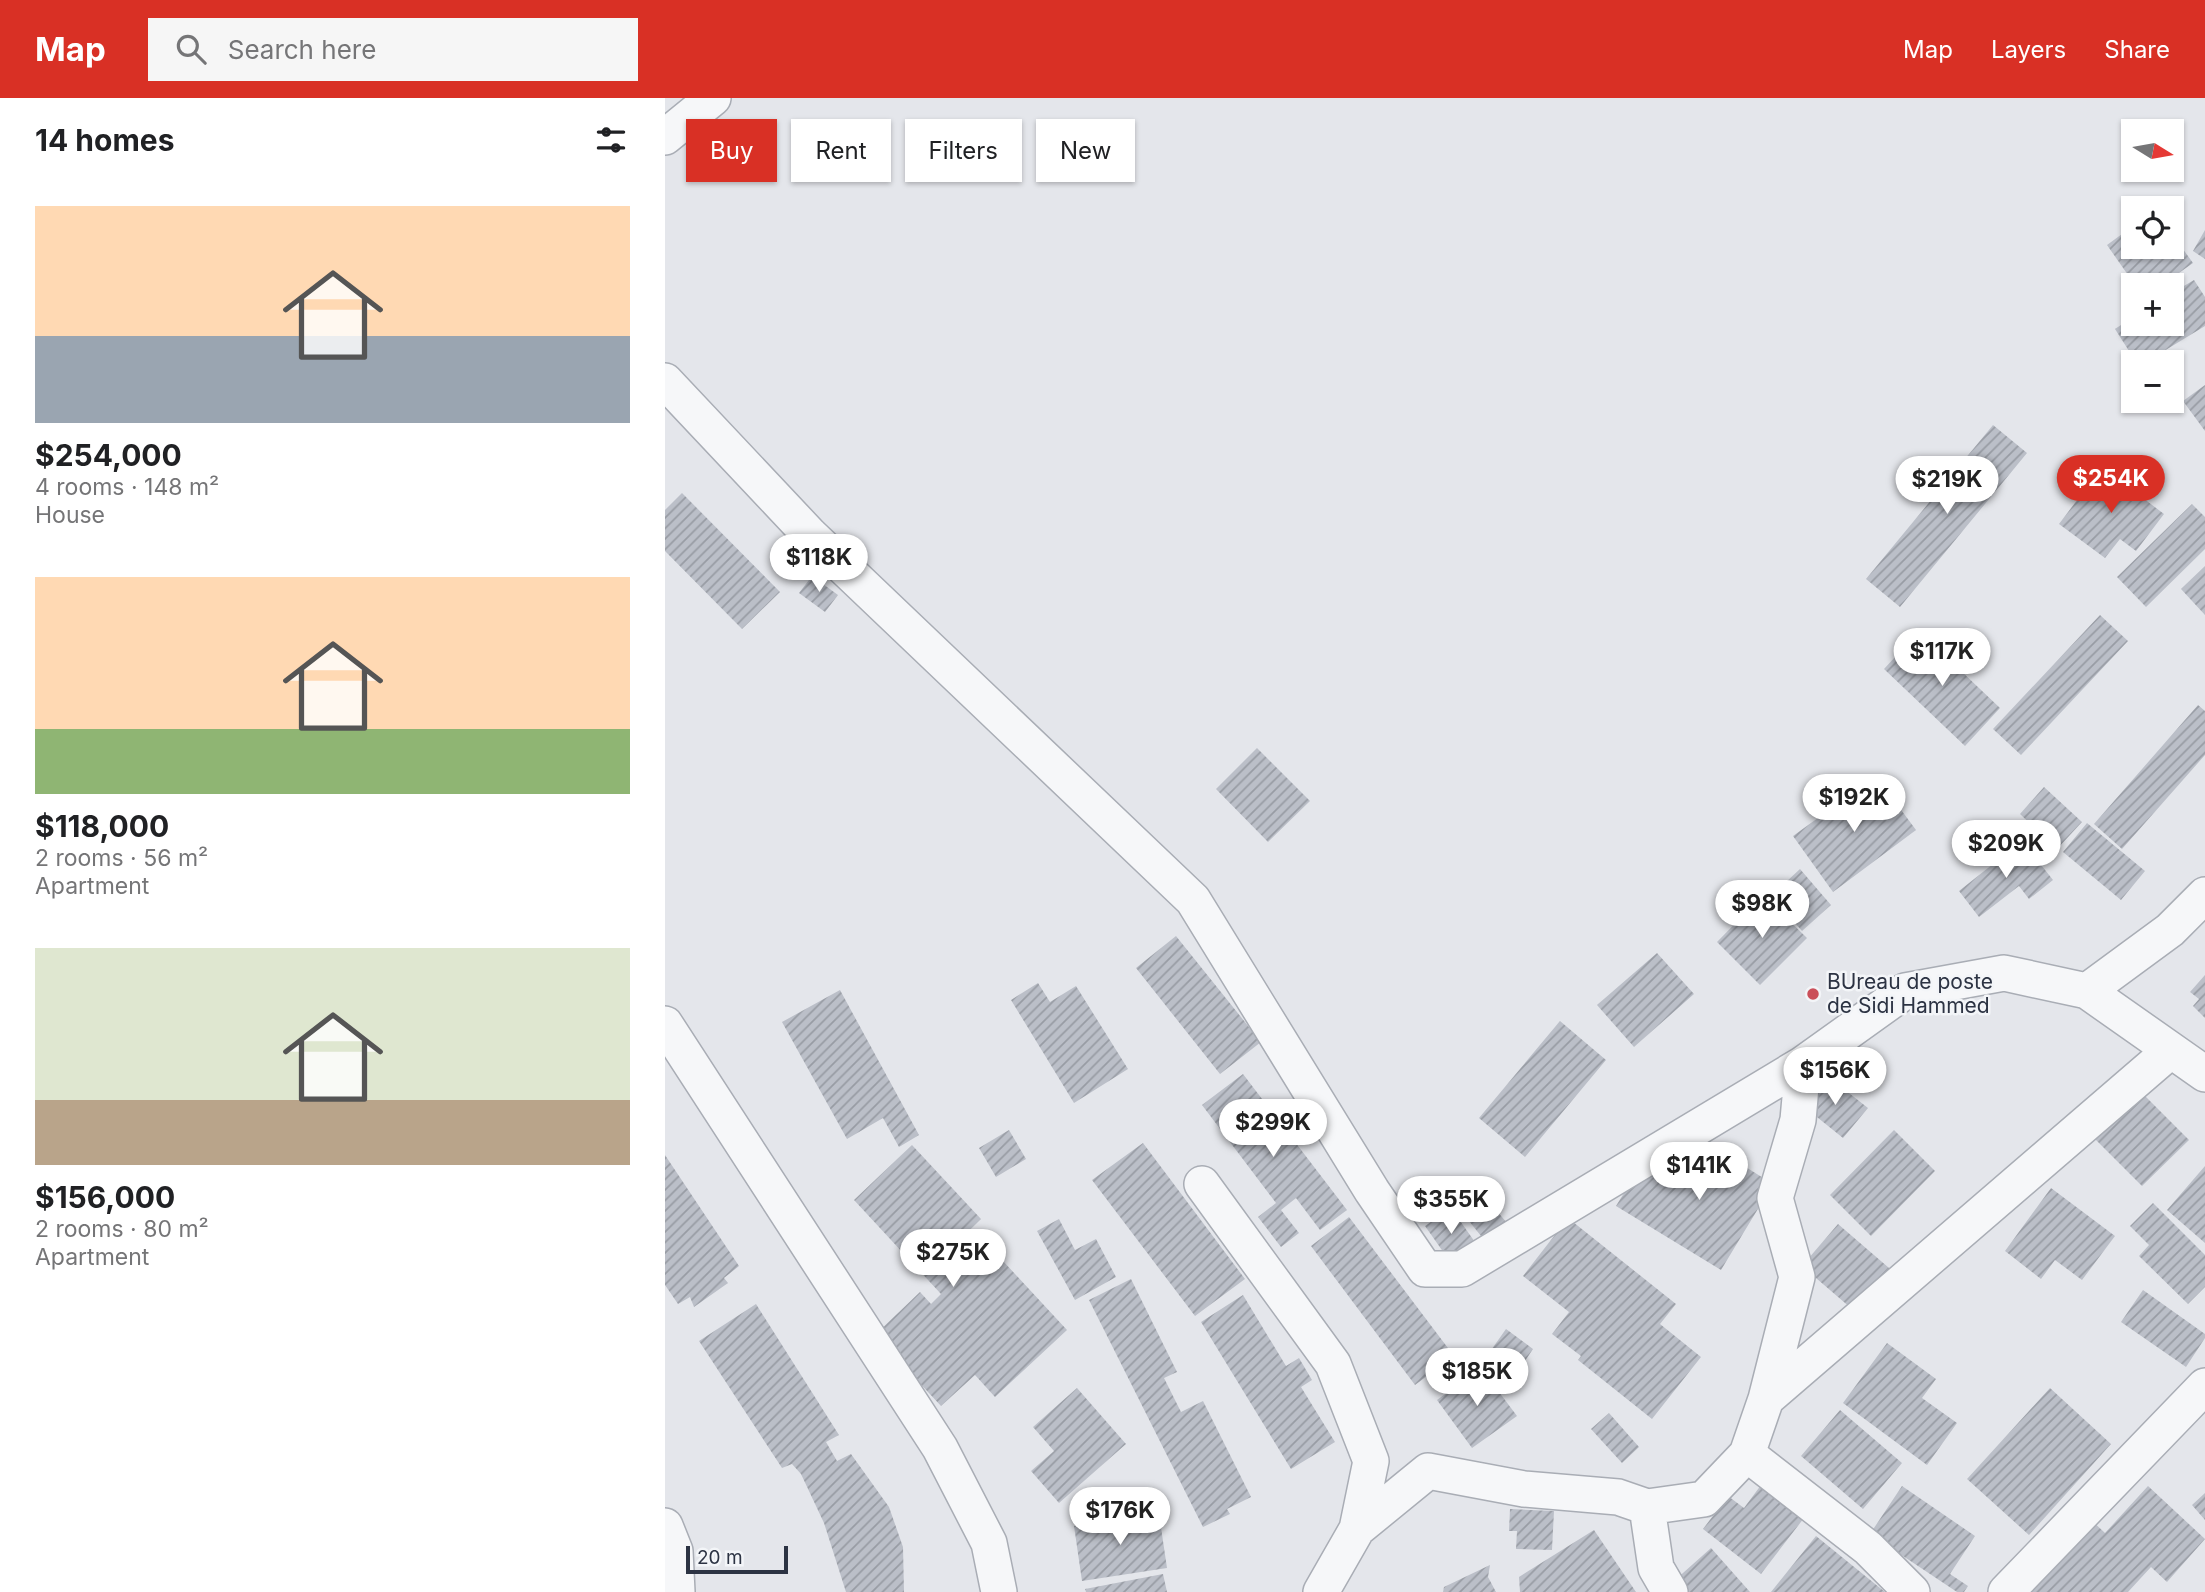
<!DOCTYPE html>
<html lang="en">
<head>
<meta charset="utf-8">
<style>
  :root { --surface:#fff; --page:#f6f6f6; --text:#202124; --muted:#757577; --accent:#d93025 }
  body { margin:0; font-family:Inter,sans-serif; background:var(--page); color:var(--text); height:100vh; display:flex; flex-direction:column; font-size:26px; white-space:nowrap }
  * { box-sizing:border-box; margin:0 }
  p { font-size:23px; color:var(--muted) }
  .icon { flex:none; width:38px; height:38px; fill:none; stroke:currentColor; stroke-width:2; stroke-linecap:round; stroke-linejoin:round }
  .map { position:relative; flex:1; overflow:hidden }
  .side { display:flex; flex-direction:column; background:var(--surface); width:665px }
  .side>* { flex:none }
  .hud { position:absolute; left:21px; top:21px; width:665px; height:63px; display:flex; gap:14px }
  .needle { width:46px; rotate:101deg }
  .fabs { position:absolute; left:1456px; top:21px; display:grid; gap:14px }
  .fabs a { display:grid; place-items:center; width:63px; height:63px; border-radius:0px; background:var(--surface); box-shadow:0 2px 5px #0004; font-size:35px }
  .scale { position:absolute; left:21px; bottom:18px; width:102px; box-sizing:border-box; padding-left:7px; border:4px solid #2c3343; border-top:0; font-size:19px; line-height:24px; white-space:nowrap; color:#2c3343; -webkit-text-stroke:5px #f3f5f8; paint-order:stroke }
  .price { position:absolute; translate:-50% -60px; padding:0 16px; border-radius:24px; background:#fff; color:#222; font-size:23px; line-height:46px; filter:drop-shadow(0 2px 4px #0008) }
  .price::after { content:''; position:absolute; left:50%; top:42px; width:21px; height:16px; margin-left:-10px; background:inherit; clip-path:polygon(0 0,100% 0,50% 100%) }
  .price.on { background:var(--accent); color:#fff }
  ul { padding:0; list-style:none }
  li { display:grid; align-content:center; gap:14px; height:371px; padding:0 35px }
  li span { display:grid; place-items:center; height:217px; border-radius:0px; color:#555 }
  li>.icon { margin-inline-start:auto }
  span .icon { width:126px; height:126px; fill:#fffc; stroke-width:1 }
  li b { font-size:30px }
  h2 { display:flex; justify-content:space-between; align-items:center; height:84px; padding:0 35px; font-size:30px }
  .pill { padding:0 24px; border-radius:0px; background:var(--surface); box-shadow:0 2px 5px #0004; font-size:24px; line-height:63px }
  .pill.on { background:var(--accent); color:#fff }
  header { display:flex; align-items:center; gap:42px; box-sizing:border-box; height:98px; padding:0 35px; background:var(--accent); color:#fff }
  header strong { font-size:33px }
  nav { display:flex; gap:38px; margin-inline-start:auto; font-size:24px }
  .search { width:490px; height:63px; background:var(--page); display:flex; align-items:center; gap:18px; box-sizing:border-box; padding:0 24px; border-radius:0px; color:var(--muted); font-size:26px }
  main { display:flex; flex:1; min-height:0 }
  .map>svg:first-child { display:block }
  .building { fill:url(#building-hatch) }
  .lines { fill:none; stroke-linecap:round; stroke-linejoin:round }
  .street-casing { stroke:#a9adb5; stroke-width:38 }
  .street { stroke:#f6f7f9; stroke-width:35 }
  .poi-dot { fill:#ca4f59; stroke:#f3f5f8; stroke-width:2.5 }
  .labels { text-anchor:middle; stroke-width:5; stroke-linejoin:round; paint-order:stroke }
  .poi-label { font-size:21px; fill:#2c3343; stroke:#f3f5f8; text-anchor:start }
</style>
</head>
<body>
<header>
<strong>Map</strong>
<div class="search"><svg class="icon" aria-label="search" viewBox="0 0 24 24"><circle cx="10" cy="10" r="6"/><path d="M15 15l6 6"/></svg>Search here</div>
<nav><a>Map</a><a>Layers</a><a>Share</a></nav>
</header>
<main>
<section class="side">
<h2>14 homes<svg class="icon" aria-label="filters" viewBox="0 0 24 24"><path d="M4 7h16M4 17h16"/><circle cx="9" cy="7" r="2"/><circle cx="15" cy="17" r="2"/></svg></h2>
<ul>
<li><span style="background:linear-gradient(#ffd9b3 60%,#9aa5b1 0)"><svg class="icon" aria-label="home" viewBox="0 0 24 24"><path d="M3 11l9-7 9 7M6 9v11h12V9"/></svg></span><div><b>$254,000</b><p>4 rooms · 148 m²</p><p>House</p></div></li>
<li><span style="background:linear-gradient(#ffd9b3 70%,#8fb573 0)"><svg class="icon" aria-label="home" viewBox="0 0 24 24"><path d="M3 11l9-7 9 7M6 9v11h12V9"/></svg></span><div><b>$118,000</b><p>2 rooms · 56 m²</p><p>Apartment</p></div></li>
<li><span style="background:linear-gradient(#dfe7d0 70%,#b9a48a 0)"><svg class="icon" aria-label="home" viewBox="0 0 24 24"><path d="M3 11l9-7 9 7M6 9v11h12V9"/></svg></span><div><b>$156,000</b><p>2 rooms · 80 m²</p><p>Apartment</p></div></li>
</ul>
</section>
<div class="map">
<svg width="1540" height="1494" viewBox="0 0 1540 1494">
  <defs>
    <pattern id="building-hatch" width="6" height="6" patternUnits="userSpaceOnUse" patternTransform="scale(1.75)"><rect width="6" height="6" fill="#bbbfc8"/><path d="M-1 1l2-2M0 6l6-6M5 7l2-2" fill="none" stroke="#989ca4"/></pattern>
  </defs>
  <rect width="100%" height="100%" fill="#e4e6eb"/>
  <path class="building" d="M1468 128V149H1507V136L1528 165 1497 187H1470L1442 147Z
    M1540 132V161L1528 153Z
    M1529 182 1540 199V228L1481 264H1471L1450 231 1468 219V226H1507V195Z
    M1540 287V333L1518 303Z
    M1328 327 1362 355 1235 509 1201 481Z
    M1437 369 1499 416 1471 453 1455 441 1440 460 1394 426Z
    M17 395 115 494 77 531 0 453V412Z
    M1527 406 1540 419V451L1481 509 1452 479Z
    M1540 468V517L1516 491Z
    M147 478 173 497 160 514 134 495Z
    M1435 517 1463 543 1356 657 1328 631Z
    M1254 533 1335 610 1300 648 1219 571Z
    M1533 607 1540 613V657L1457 751 1429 726Z
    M592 650 645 703 603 744 551 691Z
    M1211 678 1251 732 1168 794 1128 738Z
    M1379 689 1417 724 1392 751 1355 716Z
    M1422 725 1480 773 1456 802 1398 754Z
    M1357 743 1388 782 1364 801 1354 788 1314 819 1294 793Z
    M1135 771 1166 807 1137 833 1106 798Z
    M1098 797 1142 840 1095 887 1052 844Z
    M511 838 596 944 555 976 471 870Z
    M992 855 1029 896 969 949 932 907Z
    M1540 877V920L1528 908 1534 901 1525 894Z
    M373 885 385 904 411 888 463 971 409 1005 346 902Z
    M175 892 254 1037 234 1049 218 1020 182 1041 117 924Z
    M895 923 941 962 860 1059 814 1020Z
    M578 976 682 1112 655 1132 631 1100 616 1112 634 1135 616 1149 593 1119 611 1105 537 1007Z
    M1161 977 1203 1010 1178 1040 1137 1007Z
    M1476 994 1524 1042 1477 1088 1429 1040Z
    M344 1032 361 1061 331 1079 314 1050Z
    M1229 1032 1270 1073 1206 1138 1165 1097Z
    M1029 1037 1108 1086 1056 1172 951 1108 975 1069 1000 1084Z
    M478 1045 580 1181 530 1218 427 1082Z
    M247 1047 316 1121 284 1152 302 1172 325 1149 402 1232 330 1299 310 1277 276 1308 210 1237 255 1194 266 1206 276 1196 189 1102Z
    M0 1057 74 1168 59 1180 63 1185 29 1209 25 1199 13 1206 0 1187Z
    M1540 1068V1145L1502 1112Z
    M1386 1090 1450 1138 1417 1182 1390 1162 1376 1181 1340 1153Z
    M821 1100 842 1125 820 1143 800 1118Z
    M1488 1105 1540 1157V1189L1523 1206 1474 1158 1484 1147 1465 1128Z
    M786 1110 812 1147 786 1165 760 1128Z
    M684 1119 789 1258 750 1287 646 1148Z
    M903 1120 1011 1206 995 1226 1036 1259 987 1321 913 1262 916 1258 887 1236 904 1214 858 1178Z
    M394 1121 410 1152 431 1141 451 1179 410 1202 372 1133Z
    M1173 1126 1231 1176 1194 1217 1137 1168Z
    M466 1181 512 1274 499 1280 516 1314 538 1303 586 1399 562 1411 565 1416 538 1429 424 1202Z
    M1478 1192 1540 1236V1240L1521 1269 1456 1224Z
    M578 1197 621 1268 634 1260 647 1282 636 1289 670 1344 626 1371 536 1224Z
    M91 1206 174 1337 161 1344 172 1363 186 1356 224 1409 238 1449 239 1494H181L159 1425 136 1376 127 1366 117 1370 34 1243Z
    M841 1231 868 1251 852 1275 824 1255Z
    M1222 1245 1271 1281 1257 1300 1292 1325 1262 1367 1178 1305Z
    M816 1270 852 1318 807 1350 772 1302Z
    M412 1290 461 1346 394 1405 366 1373 389 1353 368 1329Z
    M1385 1290 1446 1346 1364 1437 1302 1381Z
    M1175 1312 1237 1365 1198 1411 1136 1358Z
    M944 1315 974 1349 957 1365 926 1331Z
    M1099 1383 1142 1416 1096 1476 1038 1431 1063 1398 1079 1410Z
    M1237 1388 1310 1438 1285 1476 1303 1488 1299 1494H1292L1205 1436Z
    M1483 1388 1540 1441 1502 1484 1486 1469 1463 1494H1355L1423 1419 1440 1435Z
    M1540 1395V1422L1527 1407Z
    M845 1411 889 1413 887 1452 851 1451 852 1433H844Z
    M494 1416 502 1470 417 1483 409 1428Z
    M929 1432 971 1494H855L854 1479Z
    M1151 1438 1220 1494H1106Z
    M1046 1450 1085 1494H1019L1009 1483Z
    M825 1467 823 1479 831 1494H778L779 1489Z
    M498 1476 502 1494H421L420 1491Z"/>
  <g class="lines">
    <defs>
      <path id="street" d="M0 39 48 0
        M0 283 145 437 528 802 707 1093 760 1171H797L1138 966
        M1422 893 1505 832 1540 797
        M0 926 275 1350 324 1445 334 1494
        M537 1086 668 1266 706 1363 692 1431
        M1101 1301 1505 953
        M1082 1356 1203 1450 1247 1494
        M982 1409 991 1470 1005 1494
        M0 1428 10 1453 12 1494
        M656 1494 692 1431 763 1373 859 1391 953 1399 982 1409 1039 1401 1082 1356 1101 1301 1132 1179 1110 1100 1133 1022 1138 966 1240 893 1339 875 1422 893 1540 976
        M1341 1494 1540 1288"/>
    </defs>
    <use href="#street" class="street-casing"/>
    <use href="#street" class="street"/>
  </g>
  <circle class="poi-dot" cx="1148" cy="896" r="7"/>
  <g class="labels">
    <g class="poi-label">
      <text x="1162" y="891">BUreau de poste<tspan x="1162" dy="24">de Sidi Hammed</tspan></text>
    </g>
  </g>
</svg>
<div class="fabs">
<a><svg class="needle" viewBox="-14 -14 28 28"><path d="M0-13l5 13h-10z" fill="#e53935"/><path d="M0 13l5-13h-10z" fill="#757577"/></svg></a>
<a><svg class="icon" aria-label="locate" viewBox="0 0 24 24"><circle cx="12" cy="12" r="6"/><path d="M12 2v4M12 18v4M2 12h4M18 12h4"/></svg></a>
<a>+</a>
<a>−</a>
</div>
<div class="scale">20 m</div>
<b class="price on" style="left:1446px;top:417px">$254K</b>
<b class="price" style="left:1282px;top:418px">$219K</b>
<b class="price" style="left:154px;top:496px">$118K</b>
<b class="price" style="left:1277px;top:590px">$117K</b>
<b class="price" style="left:1189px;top:736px">$192K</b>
<b class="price" style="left:1341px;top:782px">$209K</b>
<b class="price" style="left:1097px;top:842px">$98K</b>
<b class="price" style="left:1170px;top:1009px">$156K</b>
<b class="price" style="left:608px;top:1061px">$299K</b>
<b class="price" style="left:1034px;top:1104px">$141K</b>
<b class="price" style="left:786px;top:1138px">$355K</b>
<b class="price" style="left:288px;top:1191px">$275K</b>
<b class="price" style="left:812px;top:1310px">$185K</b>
<b class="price" style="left:455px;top:1449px">$176K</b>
<div class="hud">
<a class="pill on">Buy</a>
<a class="pill">Rent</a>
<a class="pill">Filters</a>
<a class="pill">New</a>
</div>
</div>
</main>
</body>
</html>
